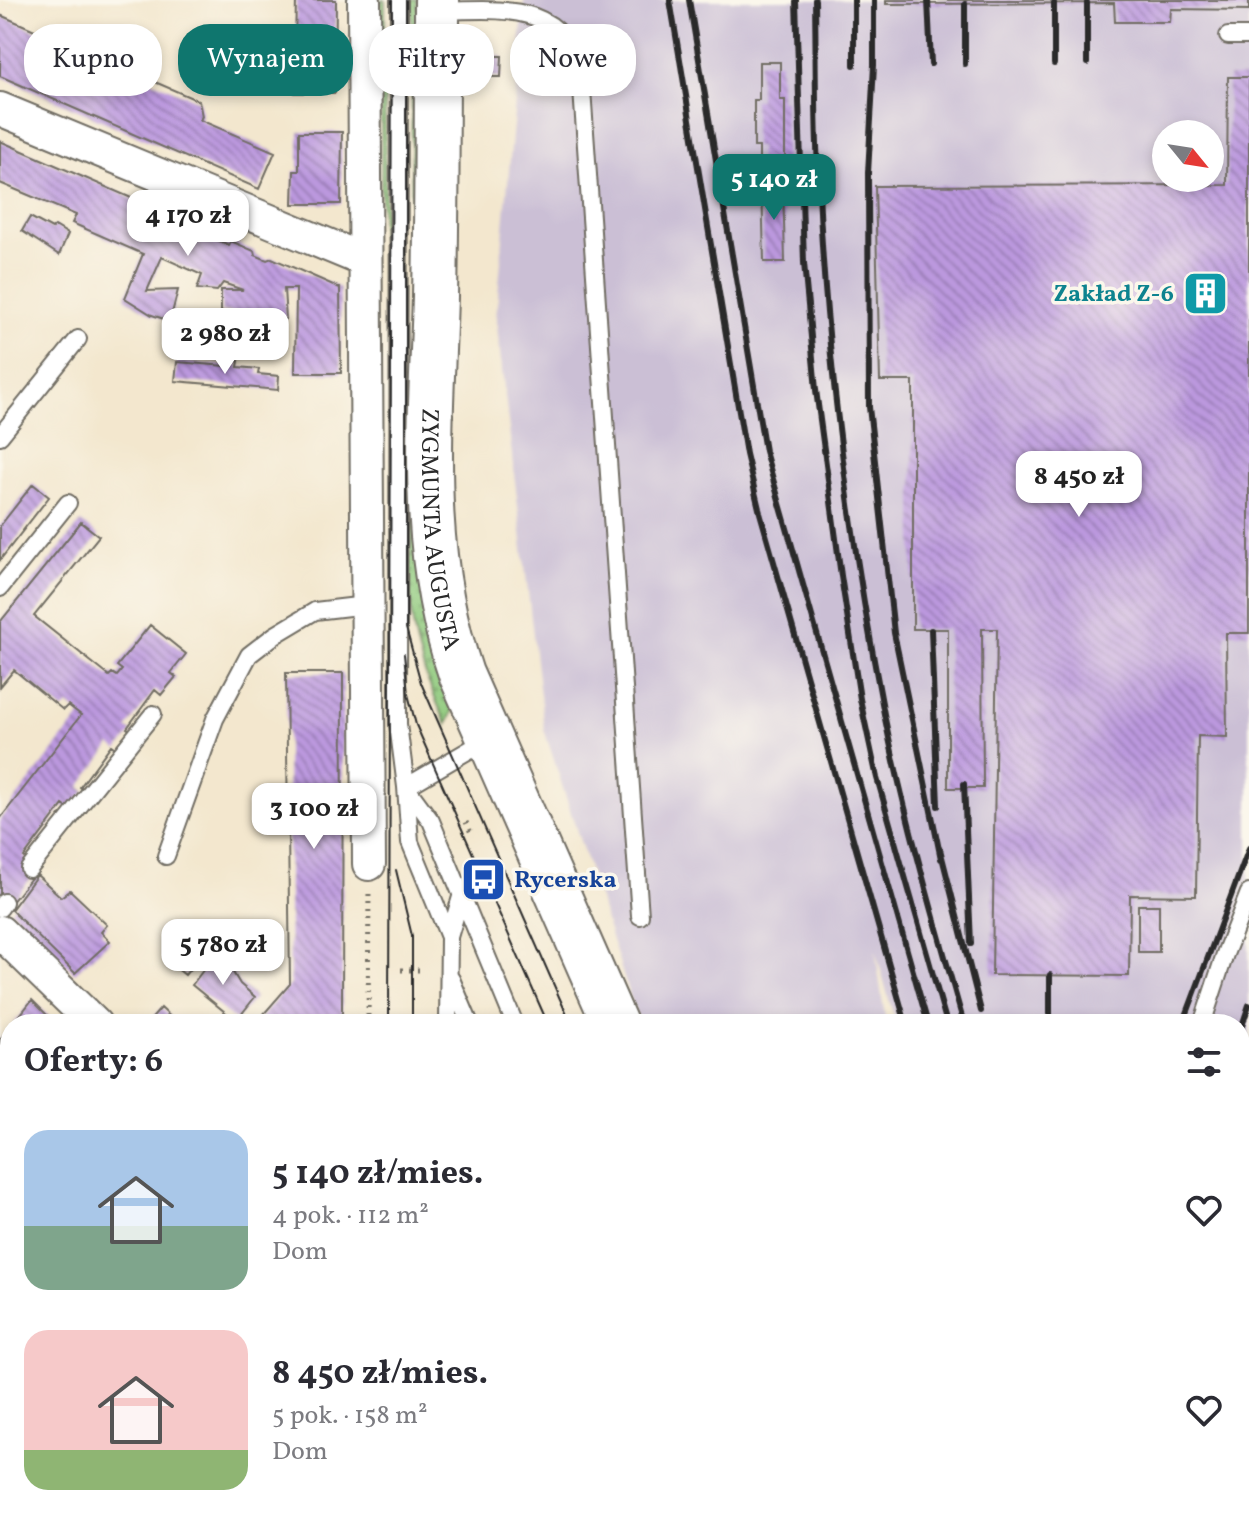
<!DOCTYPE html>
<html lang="pl">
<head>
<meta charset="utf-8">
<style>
  :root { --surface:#fff; --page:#f2f2f3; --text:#2b2b33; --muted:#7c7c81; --accent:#0f766e }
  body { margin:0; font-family:Vollkorn,serif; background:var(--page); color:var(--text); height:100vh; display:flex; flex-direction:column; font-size:30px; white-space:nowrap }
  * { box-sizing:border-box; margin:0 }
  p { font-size:26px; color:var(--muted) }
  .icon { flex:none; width:44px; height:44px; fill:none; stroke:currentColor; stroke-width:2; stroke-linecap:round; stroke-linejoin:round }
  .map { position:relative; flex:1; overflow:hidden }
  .sheet { position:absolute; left:0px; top:1014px; width:1250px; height:514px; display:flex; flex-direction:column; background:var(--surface); border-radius:32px 32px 0 0; box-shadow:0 4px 12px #0003 }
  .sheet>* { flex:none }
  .top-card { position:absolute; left:24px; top:24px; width:800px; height:72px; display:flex; gap:16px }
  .needle { width:52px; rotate:120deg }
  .tools { position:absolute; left:1152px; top:120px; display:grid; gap:16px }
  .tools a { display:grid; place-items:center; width:72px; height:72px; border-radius:50%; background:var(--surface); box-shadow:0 4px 12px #0003; font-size:40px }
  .price { position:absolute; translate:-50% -68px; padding:0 18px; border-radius:16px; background:#fff; color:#222; font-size:26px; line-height:52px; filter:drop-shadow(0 2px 4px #0008) }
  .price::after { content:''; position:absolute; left:50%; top:48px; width:24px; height:18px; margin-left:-12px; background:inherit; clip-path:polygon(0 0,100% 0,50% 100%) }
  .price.on { background:var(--accent); color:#fff }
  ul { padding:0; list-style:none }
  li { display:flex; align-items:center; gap:24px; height:200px; padding:0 24px }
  li span { display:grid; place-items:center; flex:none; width:224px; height:160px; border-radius:24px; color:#555 }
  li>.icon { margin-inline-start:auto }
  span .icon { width:96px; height:96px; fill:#fffc; stroke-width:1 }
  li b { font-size:34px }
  h2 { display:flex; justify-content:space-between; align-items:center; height:96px; padding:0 24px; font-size:34px }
  .chip { padding:0 28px; border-radius:32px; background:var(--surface); box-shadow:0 4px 12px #0003; font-size:28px; line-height:72px }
  .chip.on { background:var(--accent); color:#fff }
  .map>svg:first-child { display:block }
  .industrial { fill:#cbbfd5; fill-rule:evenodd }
  .grass { fill:url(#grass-dots); stroke:#5e7a54; stroke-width:2 }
  .forest { fill:url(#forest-firs); stroke:#506c4c; stroke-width:2 }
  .building { fill:url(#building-back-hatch) }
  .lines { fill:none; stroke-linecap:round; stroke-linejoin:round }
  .lane-casing { stroke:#716d64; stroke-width:20 }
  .street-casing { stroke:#716d64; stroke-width:36 }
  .secondary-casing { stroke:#716d64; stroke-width:48 }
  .primary-casing { stroke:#716d64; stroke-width:48 }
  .path { stroke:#716d64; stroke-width:5; stroke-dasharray:2 6; stroke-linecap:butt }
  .lane { stroke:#fff; stroke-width:16 }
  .street { stroke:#fff; stroke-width:32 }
  .secondary { stroke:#fff; stroke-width:44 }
  .primary { stroke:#fff; stroke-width:44 }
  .tram { stroke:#2b2b2b; stroke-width:2 }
  .rail { stroke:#2b2b2b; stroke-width:6 }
  .labels { text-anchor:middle; stroke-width:7; stroke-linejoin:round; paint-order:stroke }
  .culture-label { font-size:24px; font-weight:bold; fill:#0d838f; stroke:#fbf7ec; text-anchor:end }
  .street-label { font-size:24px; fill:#2b2b2b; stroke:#fbf7ec }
  .transit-label { font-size:24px; font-weight:bold; fill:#164399; stroke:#fbf7ec; text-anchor:start }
</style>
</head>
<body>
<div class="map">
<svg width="1249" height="1527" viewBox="0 0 1249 1527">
  <defs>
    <pattern id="grass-dots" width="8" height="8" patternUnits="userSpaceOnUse" patternTransform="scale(2)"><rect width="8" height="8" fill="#90ca7e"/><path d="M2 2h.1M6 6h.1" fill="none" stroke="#76a467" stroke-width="1.8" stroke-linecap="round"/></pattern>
    <pattern id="forest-firs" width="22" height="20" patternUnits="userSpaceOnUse" patternTransform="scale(2)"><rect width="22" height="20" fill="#74ae6d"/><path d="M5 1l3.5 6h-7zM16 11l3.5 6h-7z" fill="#5f8e5a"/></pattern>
    <pattern id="building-back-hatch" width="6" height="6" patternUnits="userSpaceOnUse" patternTransform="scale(2)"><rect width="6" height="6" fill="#bb98de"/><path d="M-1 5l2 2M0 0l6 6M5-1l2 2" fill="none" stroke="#987cb4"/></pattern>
  </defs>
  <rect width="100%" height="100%" fill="#fbf7ec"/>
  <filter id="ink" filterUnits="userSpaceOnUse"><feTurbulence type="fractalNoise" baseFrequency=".0125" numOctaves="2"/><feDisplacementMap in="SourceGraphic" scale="16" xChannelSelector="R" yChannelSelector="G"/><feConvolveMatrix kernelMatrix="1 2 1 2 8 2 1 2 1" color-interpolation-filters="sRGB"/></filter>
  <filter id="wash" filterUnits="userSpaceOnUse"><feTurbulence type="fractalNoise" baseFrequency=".006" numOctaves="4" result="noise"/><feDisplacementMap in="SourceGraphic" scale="32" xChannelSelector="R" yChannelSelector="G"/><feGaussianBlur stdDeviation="1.8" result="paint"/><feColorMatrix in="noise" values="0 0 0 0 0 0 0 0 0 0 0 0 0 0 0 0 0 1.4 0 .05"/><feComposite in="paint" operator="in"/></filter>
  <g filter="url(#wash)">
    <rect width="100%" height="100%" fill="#f3e7ce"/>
    <path class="industrial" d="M524 0H1249V1207L1240 1231V1024H896L875 950 886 1024H639L544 729 496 318ZM1166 134H1210V178H1166Z
      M1036 1518H1127L1123 1527H1039Z"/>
    <path class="grass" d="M381 0H385V239L381 238Z
      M412 0H417L454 707 447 725C426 680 415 651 410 602Z
      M686 1518H788L785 1527H696Z
      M874 1518H1032L1035 1527H873Z"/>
    <path class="forest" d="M0 1503 6 1510 10 1508V1518H62L70 1527H0Z"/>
    <g id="blocks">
      <path class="building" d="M296 0H336L335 93H295V72H276V75L206 74V45L295 46Z
        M886 0H1249V10L1171 9 1170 22H1115L1114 3 886 4Z
        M0 15 199 101 202 116 200 120 275 152 259 189 0 76Z
        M490 56H502L501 77H489Z
        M759 62H780V100H785V168L759 169V147H754V100H759Z
        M1228 77H1249V633H1226L1227 737 1198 736 1196 896 1130 895 1129 976 992 975 997 629H982L983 788H948V629H913V381H880L875 186 1227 185Z
        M299 132H342L341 204H293L294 171H299Z
        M0 141 219 236 217 240 229 245 231 241 254 251 255 255 267 260 272 258 340 288 341 373H295L296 289H284L286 319H243V312H221V290H243L223 283 217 291 197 289 202 275 162 257 147 291 178 290 170 321 152 315 125 298 143 254 72 223 76 215 0 183Z
        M783 182 785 262H764L762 183Z
        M30 217 52 229 55 226 68 234 59 255 22 231Z
        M226 360 239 361 238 367 259 369 258 374 279 376 278 390 175 381 177 362 225 366Z
        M33 484 49 497 0 560V526Z
        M81 522 99 536 34 616 109 676 112 673 117 676 122 670 117 666 150 625 186 654 171 673 176 677 161 695 155 690 127 728 132 732 118 750 111 745 80 787 85 791 70 810 63 805 24 857 39 868 7 908 0 901V819L81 715 68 705 63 710 14 670 0 687V622Z
        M286 673H343L342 1013 332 1024H255L290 984Z
        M37 875 61 897 70 890 107 925 101 932 110 941 75 973 11 910Z
        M1138 905H1159V952H1138Z
        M199 934 211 943 185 975 174 966Z
        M219 949 240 984 255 997 236 1021 192 985Z
        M32 1000 56 1024H13Z
        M161 1008 178 1024H147Z
        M10 1027V1061L2 1071 10 1078V1101L0 1093V1040Z
        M10 1114V1159L0 1149V1124Z
        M10 1256V1305L0 1315V1265Z
        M0 1370 10 1382V1415L2 1422 0 1419Z
        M0 1449 10 1459V1463L3 1471 10 1479V1496L0 1486Z
        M196 1518H243L275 1526 194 1527Z"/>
    </g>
  </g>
  <g filter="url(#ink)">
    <use href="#blocks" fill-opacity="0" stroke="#716d64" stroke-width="2"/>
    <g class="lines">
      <defs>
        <path id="lane" d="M399 0 398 724 406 787 410 842 449 937
          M437 11C502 10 563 0 581 75L640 916
          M1228 36H1249
          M0 436 78 339
          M0 588 68 503
          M406 787 431 821 515 1024
          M406 787 488 739
          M166 856 215 719 249 655 275 635 315 611 366 605
          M29 869 153 714
          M0 908 4 902
          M451 979 470 1024
          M448 1024 449 937 461 897
          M1202 1024 1225 954 1249 893
          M1240 1480 1246 1527
          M157 1527 163 1518"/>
        <path id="street" d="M364 0 369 864
          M0 109 364 260
          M0 932 95 1024
          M0 1214 10 1205"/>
        <g id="secondary">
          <path id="s1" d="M437 0C437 99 437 198 435 297 431 428 418 548 461 674L615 1024"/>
          <path d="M535 1518 541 1527"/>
          <path d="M669 1518 678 1527"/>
        </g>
        <path id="primary" d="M1240 1303 1249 1278
          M1152 1527 1156 1518"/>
      </defs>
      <use href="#lane" class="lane-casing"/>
      <use href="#street" class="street-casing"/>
      <use href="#secondary" class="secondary-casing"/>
      <use href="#primary" class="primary-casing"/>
      <path class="path" d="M466 822 472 835
        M401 970H422
        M368 1024 369 889
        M1240 1407 1249 1383
        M455 1518 474 1527
        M743 1518 746 1527
        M1193 1527 1197 1518"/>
      <use href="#lane" class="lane"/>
      <use href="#street" class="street"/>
      <use href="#secondary" class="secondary"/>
      <use href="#primary" class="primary"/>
      <path class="tram" d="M406 0V628L421 683 571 1024
        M404 654 408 694 416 725 548 1024
        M396 870 412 936V1024
        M389 1024 392 0"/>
      <path class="rail" d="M670 0 746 454 760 513 906 1024
        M689 0 765 451 928 1024
        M796 0 804 263 816 390 841 576 860 699 877 778 947 1024
        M815 0C816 56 815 113 818 169 825 350 850 537 884 714 905 819 935 922 964 1024
        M854 0V65
        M874 0V65L868 173 869 407 894 633 941 859
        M928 0 931 64
        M1087 3V63
        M965 4V64
        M1054 64V3
        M931 630 938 806
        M964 784 971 944
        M940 849 981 1011
        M1050 1024V975
        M1183 1024 1249 848
        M1240 1032 1249 1005
        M1240 1088 1249 1061
        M1048 1518 1051 1527
        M1069 1518 1071 1527
        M1088 1518 1090 1527
        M1106 1518 1109 1527
        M1149 1518 1151 1527
        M1184 1518 1185 1527
        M1198 1518 1199 1527"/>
    </g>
  </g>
  <defs>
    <symbol id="building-square" viewBox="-11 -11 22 22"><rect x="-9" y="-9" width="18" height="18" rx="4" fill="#0f9aa8" stroke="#fbf7ec"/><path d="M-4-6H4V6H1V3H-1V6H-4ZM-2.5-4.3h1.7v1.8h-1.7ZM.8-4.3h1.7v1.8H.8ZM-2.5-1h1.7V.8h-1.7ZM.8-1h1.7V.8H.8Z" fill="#fff"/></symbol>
    <symbol id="bus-square" viewBox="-11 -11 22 22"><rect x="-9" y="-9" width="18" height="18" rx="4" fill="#1a4fb4" stroke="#fbf7ec"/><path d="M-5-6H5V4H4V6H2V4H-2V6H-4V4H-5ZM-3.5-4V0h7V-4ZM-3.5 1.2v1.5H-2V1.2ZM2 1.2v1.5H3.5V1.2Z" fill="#fff"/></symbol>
  </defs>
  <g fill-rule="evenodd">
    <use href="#building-square" x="1180" y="268" width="51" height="51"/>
    <use href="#bus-square" x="458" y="854" width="51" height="51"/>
  </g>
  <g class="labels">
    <g class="culture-label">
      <text x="1174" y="301">Zakład Z-6</text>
    </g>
    <g class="street-label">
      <text dy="8" stroke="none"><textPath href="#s1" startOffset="530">ZYGMUNTA AUGUSTA</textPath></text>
    </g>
    <g class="transit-label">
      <text x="514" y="887">Rycerska</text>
    </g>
  </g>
</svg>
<div class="tools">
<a><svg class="needle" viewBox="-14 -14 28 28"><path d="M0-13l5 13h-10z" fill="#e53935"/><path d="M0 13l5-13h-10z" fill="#7c7c81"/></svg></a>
</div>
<b class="price on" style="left:774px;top:222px">5 140 zł</b>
<b class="price" style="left:188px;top:258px">4 170 zł</b>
<b class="price" style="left:225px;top:376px">2 980 zł</b>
<b class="price" style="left:1079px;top:519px">8 450 zł</b>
<b class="price" style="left:314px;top:851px">3 100 zł</b>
<b class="price" style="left:223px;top:987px">5 780 zł</b>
<div class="top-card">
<a class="chip">Kupno</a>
<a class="chip on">Wynajem</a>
<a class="chip">Filtry</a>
<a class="chip">Nowe</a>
</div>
<section class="sheet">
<h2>Oferty: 6<svg class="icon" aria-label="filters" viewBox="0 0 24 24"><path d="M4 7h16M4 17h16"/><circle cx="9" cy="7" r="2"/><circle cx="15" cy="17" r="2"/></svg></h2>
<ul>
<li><span style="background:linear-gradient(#a9c7e8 60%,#7fa58c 0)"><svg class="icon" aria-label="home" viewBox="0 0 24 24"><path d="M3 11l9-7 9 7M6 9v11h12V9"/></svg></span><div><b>5 140 zł/mies.</b><p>4 pok. · 112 m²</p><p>Dom</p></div><svg class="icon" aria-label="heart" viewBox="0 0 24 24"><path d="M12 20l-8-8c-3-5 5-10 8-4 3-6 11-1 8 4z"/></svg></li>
<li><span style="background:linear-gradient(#f6c9c9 75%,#8fb573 0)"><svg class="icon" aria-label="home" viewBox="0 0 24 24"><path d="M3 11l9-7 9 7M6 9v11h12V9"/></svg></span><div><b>8 450 zł/mies.</b><p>5 pok. · 158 m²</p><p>Dom</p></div><svg class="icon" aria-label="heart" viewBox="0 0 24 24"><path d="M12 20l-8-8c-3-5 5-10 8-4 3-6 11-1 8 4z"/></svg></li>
</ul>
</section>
</div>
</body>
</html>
